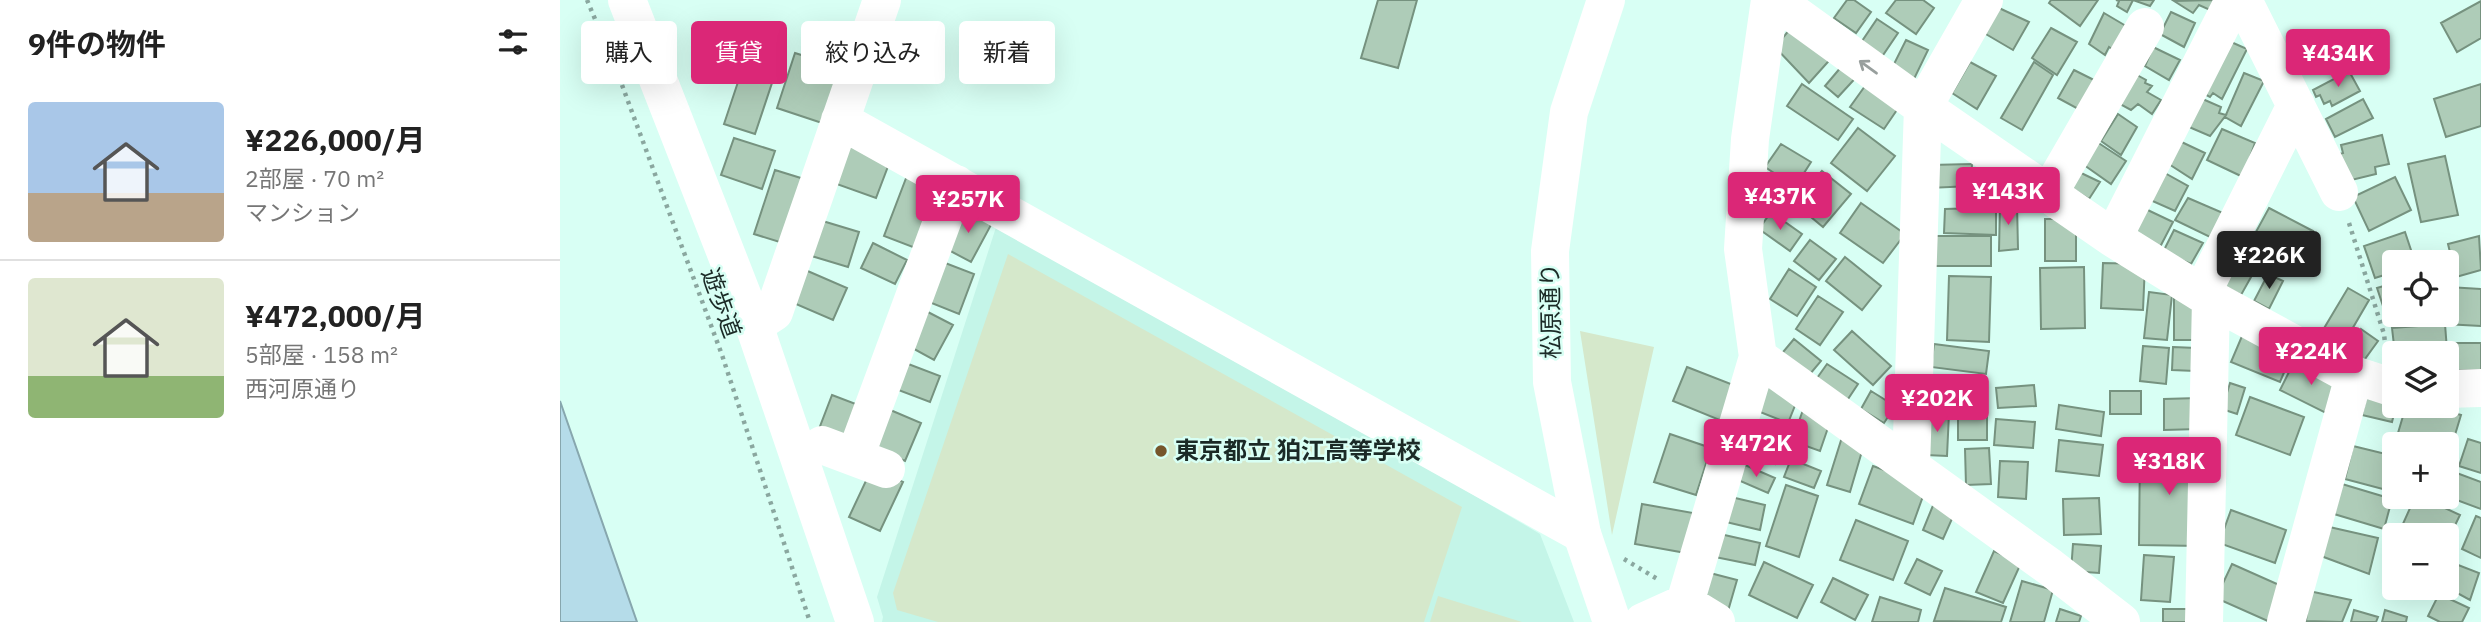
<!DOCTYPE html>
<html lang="ja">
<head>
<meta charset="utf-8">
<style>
  :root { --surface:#fff; --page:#f6f6f6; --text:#222; --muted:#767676; --line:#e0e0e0; --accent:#db2777 }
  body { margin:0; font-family:"IBM Plex Sans","Noto Sans JP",sans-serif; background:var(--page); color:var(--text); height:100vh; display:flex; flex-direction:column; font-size:26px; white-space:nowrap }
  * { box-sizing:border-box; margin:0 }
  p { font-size:23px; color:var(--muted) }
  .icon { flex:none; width:38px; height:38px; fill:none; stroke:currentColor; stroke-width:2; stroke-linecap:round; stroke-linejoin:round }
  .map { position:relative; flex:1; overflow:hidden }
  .panel { display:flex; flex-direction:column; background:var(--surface); width:560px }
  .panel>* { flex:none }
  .guide { position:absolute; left:21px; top:21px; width:665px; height:63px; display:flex; gap:14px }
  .tools { position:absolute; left:1822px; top:250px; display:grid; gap:14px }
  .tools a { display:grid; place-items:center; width:77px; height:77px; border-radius:7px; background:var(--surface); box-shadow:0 7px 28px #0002; font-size:35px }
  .price { position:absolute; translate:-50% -60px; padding:0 16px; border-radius:7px; background:var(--accent); color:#fff; font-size:23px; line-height:46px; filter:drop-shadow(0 2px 4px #0008) }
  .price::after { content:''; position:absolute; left:50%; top:42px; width:21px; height:16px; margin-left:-10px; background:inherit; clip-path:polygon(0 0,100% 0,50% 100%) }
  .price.selected { background:#222; color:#fff }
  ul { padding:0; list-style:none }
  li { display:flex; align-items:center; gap:21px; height:175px; padding:0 28px }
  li+li { border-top:2px solid var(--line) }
  li span { display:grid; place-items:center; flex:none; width:196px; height:140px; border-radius:7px; color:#555 }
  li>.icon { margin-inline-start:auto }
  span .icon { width:84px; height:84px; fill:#fffc; stroke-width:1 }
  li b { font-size:30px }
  h2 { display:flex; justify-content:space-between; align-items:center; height:84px; padding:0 28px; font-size:30px }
  .tag { padding:0 24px; border-radius:7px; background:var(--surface); box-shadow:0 7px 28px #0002; font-size:24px; line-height:63px }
  .tag.selected { background:var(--accent); color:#fff }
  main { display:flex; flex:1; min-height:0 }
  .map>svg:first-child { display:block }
  .built { fill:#c4f5e8 }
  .green { fill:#d5e8cb }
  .water { fill:#b5dce9; stroke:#87a7ae; stroke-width:2 }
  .building { fill:#aeccb8; stroke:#76927f; stroke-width:2 }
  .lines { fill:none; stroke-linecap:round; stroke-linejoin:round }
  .path { stroke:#8aa79f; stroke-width:4.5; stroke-dasharray:3.5 5; stroke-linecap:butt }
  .minor { stroke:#fff; stroke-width:38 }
  .major { stroke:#fff; stroke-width:38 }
  .oneway { stroke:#989f9d }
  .poi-dot { fill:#76562c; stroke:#d8fff4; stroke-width:2.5 }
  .labels { text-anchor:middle; stroke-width:5; stroke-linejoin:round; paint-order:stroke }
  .street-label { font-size:24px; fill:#1b2a26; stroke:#d8fff4 }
  .poi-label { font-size:24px; font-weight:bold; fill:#1b2a26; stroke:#d8fff4; text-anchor:start }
</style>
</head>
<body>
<main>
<section class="panel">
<h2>9件の物件<svg class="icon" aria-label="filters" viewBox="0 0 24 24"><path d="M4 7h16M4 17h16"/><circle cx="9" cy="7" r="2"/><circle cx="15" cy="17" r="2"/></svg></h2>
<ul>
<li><span style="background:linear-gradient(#a9c7e8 65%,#b9a48a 0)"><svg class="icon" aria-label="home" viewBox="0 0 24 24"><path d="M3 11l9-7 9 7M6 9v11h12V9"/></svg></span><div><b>¥226,000/月</b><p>2部屋 · 70 m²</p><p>マンション</p></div></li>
<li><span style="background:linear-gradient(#dfe7d0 70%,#8fb573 0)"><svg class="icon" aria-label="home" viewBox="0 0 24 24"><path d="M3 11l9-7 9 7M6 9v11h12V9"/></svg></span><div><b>¥472,000/月</b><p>5部屋 · 158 m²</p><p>西河原通り</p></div></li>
</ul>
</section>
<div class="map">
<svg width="1921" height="622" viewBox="0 0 1921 622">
  <rect width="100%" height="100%" fill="#d8fff4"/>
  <path class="built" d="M438 221 697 368 980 534 1014 622H322L323 617 317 597Z"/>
  <path class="green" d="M448 254 902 507 864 622H378L337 610 333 593Z
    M1020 331 1094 347 1052 535Z
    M878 596 962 622H870Z"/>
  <path class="water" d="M0 401 77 622H0Z"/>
  <path class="building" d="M818 0H857L838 68 801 58Z
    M1287 0H1294L1311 12 1296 33 1274 18Z
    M1336 0H1363L1374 8 1356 34 1326 13Z
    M1491 0H1538L1520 26 1489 3Z
    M1556 0H1594L1590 6 1573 0 1567 12 1557 6 1559 1Z
    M1654 0 1650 10 1639 5 1633 13 1614 1Z
    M1921 1V38L1897 52 1881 23Z
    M1439 8 1469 22 1453 50 1424 33Z
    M1611 12 1635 23 1624 47 1600 34Z
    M1544 13 1566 26 1552 49 1549 47 1545 55 1529 44Z
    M1317 19 1338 33 1319 61 1298 47Z
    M1236 22 1275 54 1249 83 1215 47Z
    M1491 28 1517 42 1497 75 1472 58Z
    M1662 38 1687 49 1662 99 1653 93 1650 97 1635 89Z
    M1346 40 1368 50 1354 79 1332 68Z
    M191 43 222 53 195 134 164 124Z
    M1593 47 1620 60 1609 80 1585 66Z
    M235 53 286 69 268 125 217 108Z
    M1287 60 1301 72 1278 97 1265 86Z
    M1410 62 1436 76 1417 109 1392 93Z
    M1474 62 1493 75 1462 130 1441 118Z
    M1514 70 1536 81 1520 110 1498 98Z
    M1789 71 1800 91 1772 106 1770 101 1764 104 1760 95 1756 97 1753 90Z
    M1684 73 1704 81 1681 126 1665 117Z
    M1577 75 1586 80 1585 83 1592 86 1587 92 1601 100 1592 114 1578 104 1571 110 1558 103Z
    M1310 79 1343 101 1324 129 1290 107Z
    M1242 84 1293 119 1278 140 1227 106Z
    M1921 84V126L1886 137 1874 99Z
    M1638 97 1661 107 1659 113 1666 115 1650 136 1622 124Z
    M1803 99 1813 118 1775 137 1766 119Z
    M1558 114 1577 127 1561 155 1541 141Z
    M1298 128 1335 156 1307 191 1271 163Z
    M1662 129 1695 143 1683 177 1647 160Z
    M1822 135 1829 164 1815 167 1816 174 1779 183 1776 155 1783 153 1781 145Z
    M174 138 215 151 202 189 161 175Z
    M1613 138 1645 153 1632 179 1601 159Z
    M1537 142 1566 161 1551 184 1524 165Z
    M285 144 330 161 316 198 271 182Z
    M1221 144 1251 162 1235 187 1205 167Z
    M1885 156 1898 215 1861 222 1848 164Z
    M1412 164 1411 186 1369 188 1370 165Z
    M215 170 244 179 223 243 194 234Z
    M1262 171 1291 194 1263 227 1234 203Z
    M1519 172 1540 182 1529 199 1510 187Z
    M1603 172 1628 186 1615 211 1588 199Z
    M348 173 382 187 358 249 324 236Z
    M1835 177 1851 210 1809 231 1793 197Z
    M1419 188H1431L1430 204 1436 203V235L1384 233 1385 209 1419 208Z
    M1628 198 1663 213 1652 238 1615 220Z
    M1301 203 1345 234 1323 263 1280 233Z
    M1440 204H1457L1458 249 1439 251Z
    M1575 204 1613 222 1600 247 1564 225Z
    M404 208 432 223 411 262 383 247Z
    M1709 208 1753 231 1735 264 1691 241Z
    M1211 212 1242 234 1230 251 1199 229Z
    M256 219 299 232 288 267 245 254Z
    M1485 219H1516V261H1485Z
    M1614 230 1643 243 1631 264 1603 252Z
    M1845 232 1855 262H1834V272L1815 278 1804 246Z
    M1371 236H1431V266H1371Z
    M1919 236 1921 270 1896 277 1888 244Z
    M1250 240 1276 259 1259 280 1234 261Z
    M313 243 347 260 335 284 301 268Z
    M1672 254 1696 268 1681 295 1656 282Z
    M1285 257 1321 286 1302 310 1266 281Z
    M380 261 414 274 399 314 364 300Z
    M1543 263 1585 264 1583 310 1541 308Z
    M1524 267 1525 328 1481 329 1480 268Z
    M243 269 287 288 273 320 229 301Z
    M1229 269 1256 287 1237 316 1210 299Z
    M1708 274 1723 281 1709 309 1694 301Z
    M1389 276 1431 277 1429 342 1387 340Z
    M1834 283V312L1826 315 1817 288Z
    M1888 287 1921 289V326L1885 324Z
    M1788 288 1809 300 1784 343 1763 330Z
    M1589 292 1612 295 1607 340 1584 338Z
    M1258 296 1283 312 1260 345 1236 329Z
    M1614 298 1638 299 1637 340H1614Z
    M364 310 393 325 374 360 345 344Z
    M1885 324 1888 363 1886 354H1835L1832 328Z
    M1685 329 1734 349 1720 382 1671 362Z
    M1801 329 1818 341 1802 363 1786 352Z
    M1292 331 1331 366 1313 385 1274 350Z
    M1234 339 1261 361 1245 380 1218 358Z
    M1895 343H1921V370H1894Z
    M1374 344 1429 351 1426 374 1371 367Z
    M1583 346 1609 348 1606 384 1580 381Z
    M1613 347 1636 348 1635 371 1612 370Z
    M1735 360 1783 385 1768 414 1720 390Z
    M343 362 380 376 370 402 333 388Z
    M1267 364 1298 384 1286 402 1255 381Z
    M1127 367 1176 386 1162 421 1113 401Z
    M1209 375 1242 388 1228 423 1195 410Z
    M1670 383 1685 388 1677 414 1662 409Z
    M1474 385 1476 406 1438 408 1436 388Z
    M1808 389 1836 406 1832 422 1802 415Z
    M1311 391 1335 406 1324 423 1301 409Z
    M1550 391H1581V414H1550Z
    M272 395 301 406 288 440 259 429Z
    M1690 397 1744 417 1730 455 1676 435Z
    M1638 398 1639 429 1604 430V399Z
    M1499 405 1544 412 1541 436 1496 429Z
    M1846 406H1869L1901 415 1891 448 1886 447V444H1879L1838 433Z
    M328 409 361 423 345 461 312 447Z
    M1243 410 1271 419 1260 451 1232 441Z
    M1368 412 1389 413 1387 456 1366 455Z
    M1398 414H1427V440H1398Z
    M1436 419 1475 422 1473 448 1434 445Z
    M1196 426 1224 435 1215 464 1187 455Z
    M1110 434 1151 448 1136 495 1094 482Z
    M1283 434 1305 441 1290 492 1267 485Z
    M1908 439 1921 443V473L1899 466Z
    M1499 440 1543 445 1539 476 1496 471Z
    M1793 446 1834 456V492L1785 479Z
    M1429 448 1431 484 1406 485 1405 449Z
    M1580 448H1639V546L1579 545Z
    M1231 459 1261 471 1254 488 1224 477Z
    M1440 461 1468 462 1466 499 1438 497Z
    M1185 465 1215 478 1208 493 1178 480Z
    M1313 466 1367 485 1353 524 1299 504Z
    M312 468 343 482 320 531 289 517Z
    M1886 469 1921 482V509L1886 496Z
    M1782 484 1832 499 1824 529 1774 514Z
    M1226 485 1258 496 1239 557 1206 546Z
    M1171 497 1205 505 1200 530 1166 522Z
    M1855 497H1861L1900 515 1886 544V536H1864L1842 526Z
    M1539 498 1541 534 1504 535 1503 499Z
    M1374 503 1395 512 1383 539 1363 530Z
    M1082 504 1133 513 1126 553 1075 544Z
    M1671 510 1726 530 1715 563 1659 543Z
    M1916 516 1921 518V558L1902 549Z
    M1296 520 1348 541 1333 580 1280 560Z
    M1765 526 1818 538 1809 574 1761 556Z
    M1160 534 1200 543 1195 565 1155 557Z
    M1513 544 1541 546 1539 573 1511 571Z
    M1434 551 1461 563 1443 603 1416 592Z
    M1584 555 1614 557 1610 602 1581 600Z
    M1357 559 1382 571 1370 595 1345 583Z
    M1204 562 1253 585 1237 618 1189 595Z
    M1893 563 1919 573 1910 600 1886 587V577Z
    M1672 564 1726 588 1710 622 1656 598Z
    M1150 573 1177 580 1168 611 1141 604Z
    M1273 578 1308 595 1295 620 1261 602Z
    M1462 581 1493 590 1484 622H1450Z
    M1385 588 1446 607 1441 622 1374 621Z
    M1749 591 1791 600 1782 622 1746 621Z
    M1879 594 1909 608 1902 622H1880L1868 616Z
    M1320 597 1361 610 1358 622H1312Z
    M1500 609 1521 616 1519 622H1496Z
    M1603 609H1635V622H1603Z
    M1794 610 1818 617 1816 622H1791Z
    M1825 610 1847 617 1846 622H1822Z"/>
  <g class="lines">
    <path class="path" d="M27 0 51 57
      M62 85 162 355 250 622
      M1789 223 1824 334 1826 352
      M1064 559 1099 580"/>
    <path class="minor" d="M67 0 194 325 295 622
      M1215 0 1363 107 1553 238 1651 299 1785 372 1834 388
      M1683 0 1779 192
      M280 120 1022 534
      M1489 193 1585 27
      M1553 238 1674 0
      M1642 293 1736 105
      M194 325 214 312 322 0
      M1198 357 1490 567 1561 622
      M1886 389 1921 388
      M262 445 326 469
      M295 457 396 184
      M1351 466 1363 107 1424 0
      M1125 603 1156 622
      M1083 622 1125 603 1198 357 1183 249 1190 139 1210 0
      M1644 622 1651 299
      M1726 622 1794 376"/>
    <path class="major" d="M1046 0 1009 112 990 251 992 382 1022 534 1052 622"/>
  </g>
  <defs><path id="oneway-shaft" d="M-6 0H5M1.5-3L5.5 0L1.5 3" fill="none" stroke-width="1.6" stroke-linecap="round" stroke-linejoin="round" transform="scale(1.75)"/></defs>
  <use class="oneway" href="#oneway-shaft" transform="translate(1308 67) rotate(-144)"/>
  <circle class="poi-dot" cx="601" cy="451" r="7"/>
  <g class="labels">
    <g class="street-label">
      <text transform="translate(161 303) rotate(70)" y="8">遊歩道</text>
      <text transform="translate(991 311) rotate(-91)" y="8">松原通り</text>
    </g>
    <g class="poi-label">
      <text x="615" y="459">東京都立 狛江高等学校</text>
    </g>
  </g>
</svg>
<div class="tools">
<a><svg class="icon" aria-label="locate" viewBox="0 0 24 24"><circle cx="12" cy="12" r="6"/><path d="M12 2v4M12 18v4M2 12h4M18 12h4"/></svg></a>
<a><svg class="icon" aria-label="layers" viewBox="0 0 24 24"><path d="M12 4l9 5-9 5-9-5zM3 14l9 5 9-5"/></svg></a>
<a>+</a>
<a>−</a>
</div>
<b class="price" style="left:1778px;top:89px">¥434K</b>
<b class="price" style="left:1448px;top:227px">¥143K</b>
<b class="price" style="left:1220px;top:232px">¥437K</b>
<b class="price" style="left:408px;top:235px">¥257K</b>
<b class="price selected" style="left:1709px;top:291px">¥226K</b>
<b class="price" style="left:1751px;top:387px">¥224K</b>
<b class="price" style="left:1377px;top:434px">¥202K</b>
<b class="price" style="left:1196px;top:479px">¥472K</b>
<b class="price" style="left:1609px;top:497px">¥318K</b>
<div class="guide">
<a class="tag">購入</a>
<a class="tag selected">賃貸</a>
<a class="tag">絞り込み</a>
<a class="tag">新着</a>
</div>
</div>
</main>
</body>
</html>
